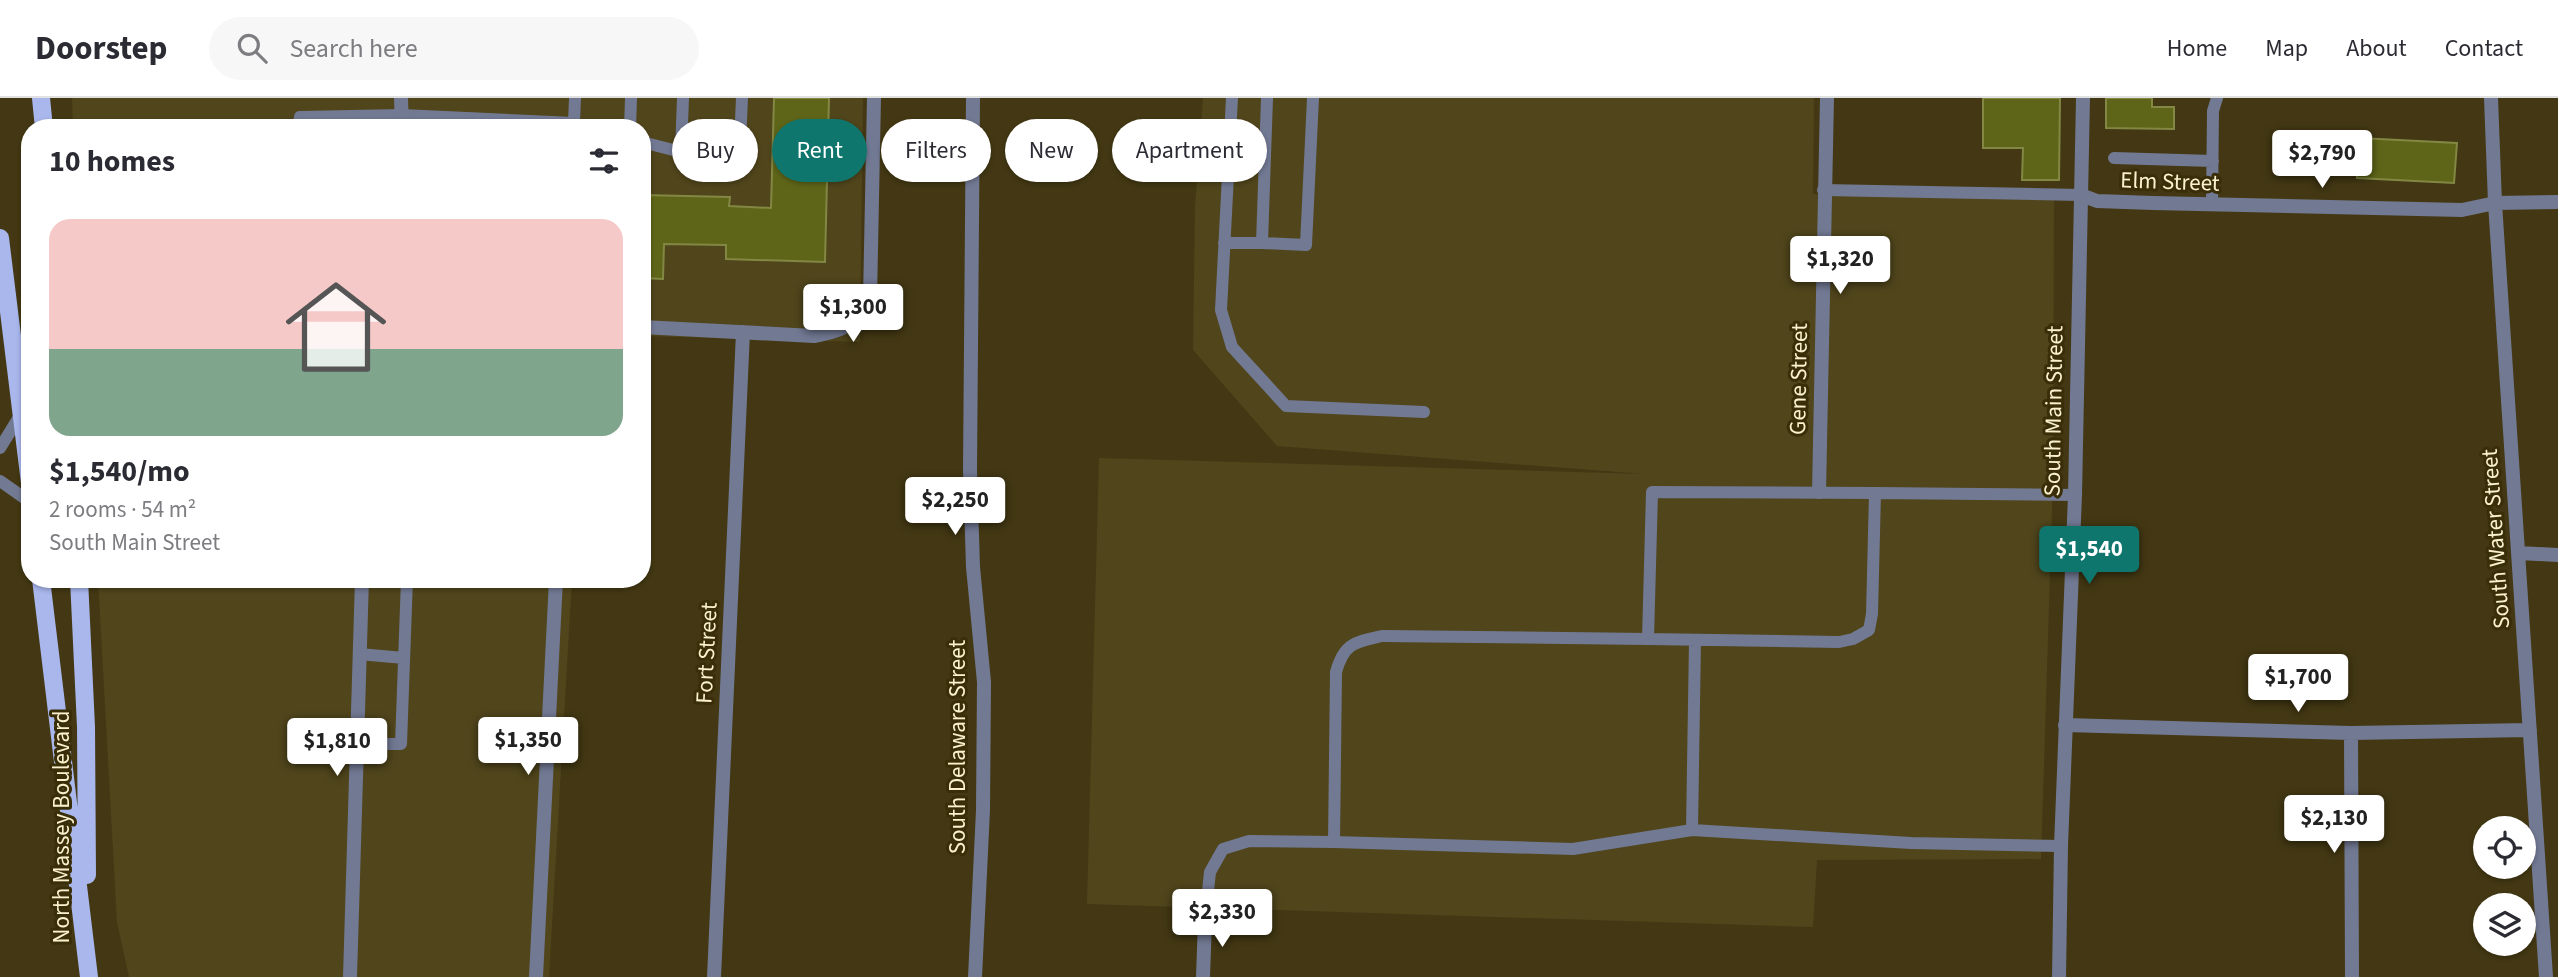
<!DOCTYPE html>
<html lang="en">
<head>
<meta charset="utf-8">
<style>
  :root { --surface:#fff; --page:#f7f7f7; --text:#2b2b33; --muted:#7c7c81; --line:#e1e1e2; --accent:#0f766e }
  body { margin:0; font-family:"Source Sans 3",sans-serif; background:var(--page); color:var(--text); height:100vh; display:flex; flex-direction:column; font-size:26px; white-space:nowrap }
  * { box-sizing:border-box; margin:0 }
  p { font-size:23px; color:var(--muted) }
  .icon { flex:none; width:38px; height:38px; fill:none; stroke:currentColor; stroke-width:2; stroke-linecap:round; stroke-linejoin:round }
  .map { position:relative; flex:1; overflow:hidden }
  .details { position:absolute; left:21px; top:21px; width:630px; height:469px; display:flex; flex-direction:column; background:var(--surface); border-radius:28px; box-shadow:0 2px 5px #0004 }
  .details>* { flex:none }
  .top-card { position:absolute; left:672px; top:21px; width:665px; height:63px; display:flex; gap:14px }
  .controls { position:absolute; left:2473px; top:718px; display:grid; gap:14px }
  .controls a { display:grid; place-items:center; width:63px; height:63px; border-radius:50%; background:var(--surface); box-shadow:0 2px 5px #0004; font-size:35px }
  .price { position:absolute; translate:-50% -60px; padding:0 16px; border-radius:7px; background:#fff; color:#222; font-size:23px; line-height:46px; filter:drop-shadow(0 2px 4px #0008) }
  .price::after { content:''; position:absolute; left:50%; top:42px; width:21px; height:16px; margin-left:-10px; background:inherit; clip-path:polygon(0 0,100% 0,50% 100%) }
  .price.current { background:var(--accent); color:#fff }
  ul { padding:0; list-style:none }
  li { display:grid; align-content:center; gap:14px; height:371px; padding:0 28px }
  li+li { border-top:2px solid var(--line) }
  li span { display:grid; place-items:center; height:217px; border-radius:21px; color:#555 }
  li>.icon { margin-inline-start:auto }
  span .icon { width:126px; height:126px; fill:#fffc; stroke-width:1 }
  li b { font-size:30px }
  h2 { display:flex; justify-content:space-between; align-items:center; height:84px; padding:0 28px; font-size:30px }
  .tag { padding:0 24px; border-radius:32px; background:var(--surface); box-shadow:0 2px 5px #0004; font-size:24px; line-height:63px }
  .tag.current { background:var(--accent); color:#fff }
  header { display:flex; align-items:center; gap:42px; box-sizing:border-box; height:98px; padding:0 35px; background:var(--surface); border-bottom:2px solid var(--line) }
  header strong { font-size:33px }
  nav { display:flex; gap:38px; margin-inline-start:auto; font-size:24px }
  .search { width:490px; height:63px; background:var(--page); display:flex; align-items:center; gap:18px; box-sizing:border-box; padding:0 24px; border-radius:38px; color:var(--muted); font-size:26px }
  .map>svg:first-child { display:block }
  .built { fill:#50451b }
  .building { fill:#5f6518; stroke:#828843; stroke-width:2 }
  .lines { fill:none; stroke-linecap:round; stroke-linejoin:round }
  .service { stroke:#727993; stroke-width:12 }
  .minor { stroke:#727993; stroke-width:14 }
  .tertiary { stroke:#727993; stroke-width:14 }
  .primary { stroke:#a9b7ed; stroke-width:18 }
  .labels { text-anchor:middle; stroke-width:6; stroke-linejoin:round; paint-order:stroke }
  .street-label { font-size:23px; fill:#fbf1ce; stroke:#392e07 }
</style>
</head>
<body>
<header>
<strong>Doorstep</strong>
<div class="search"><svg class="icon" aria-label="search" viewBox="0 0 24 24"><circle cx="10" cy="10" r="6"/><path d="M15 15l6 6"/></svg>Search here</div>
<nav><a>Home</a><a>Map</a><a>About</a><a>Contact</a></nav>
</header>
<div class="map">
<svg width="2558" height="879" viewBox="0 0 2558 879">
  <rect width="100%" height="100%" fill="#433813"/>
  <path class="built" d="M72 0H863L860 244 642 238V30H73Z
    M1203 0H1814L1813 96 2054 98 2053 380 2041 761 1817 762 1813 829 1087 806 1099 360 1644 376 1277 348 1193 252 1195 108Z
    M98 481H572L549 879H129L117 824Z"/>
  <path class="building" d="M774 0H829L825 164 726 161V147L664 146 663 181 642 180V97L730 99 729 108 771 110Z
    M1983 0H2060L2059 82H2022L2023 50H1983Z
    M2106 0H2152V9H2174V31L2106 30Z
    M2359 40 2457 45 2454 85 2357 80Z"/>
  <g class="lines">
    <path class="service" d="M683 0 681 54 726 56 736 52 740 45 742 0
      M1232 0 1221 212 1232 249 1286 308 1424 314
      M1267 0 1262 145 1306 147 1313 0
      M574 25 591 30
      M298 30 300 19 402 17 574 25 575 0
      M630 30 631 0
      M642 44 681 54
      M2114 60 2213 63
      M1823 92 2081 97
      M2212 107 2213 13 2217 0
      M1224 145H1262
      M0 350 21 316
      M0 383 30 404
      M1648 541 1839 544 1853 541 1869 532 1872 516 1875 395 2075 397
      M359 556 404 560
      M356 646H401L407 481
      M1692 732 1695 542
      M1334 744 1573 751 1692 732 1911 745 2061 748
      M1205 822 1210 774 1223 751 1249 743 1334 744 1336 574C1344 545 1355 544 1382 538L1648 541 1652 394 1875 395"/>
    <path class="minor" d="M401 0 402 30
      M973 0 970 372 973 469 984 584 983 712 975 879
      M2491 0 2495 105 2546 879
      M2081 97 2097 103 2153 105 2462 112 2495 105 2558 104
      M642 229 814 238C846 232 853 228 870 201L874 0
      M1819 394 1827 0
      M2519 455 2558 457
      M2065 627 2351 635 2530 632
      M2351 635 2352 879
      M350 879 362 481
      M536 879 556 481
      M714 879 743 234
      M1203 879 1205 822"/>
    <path class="tertiary" d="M2059 879 2061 748 2075 397 2083 0"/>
    <path class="primary" d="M41 0 44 30
      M0 140 30 385
      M41 481 89 879
      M79 481 86 629 87 777"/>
  </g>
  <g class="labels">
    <g class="street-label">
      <text transform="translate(2170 83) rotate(2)" y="8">Elm Street</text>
      <text transform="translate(1798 281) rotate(-89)" y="8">Gene Street</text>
      <text transform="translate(2053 313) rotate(-89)" y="8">South Main Street</text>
      <text transform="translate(2495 441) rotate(-94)" y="8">South Water Street</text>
      <text transform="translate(706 555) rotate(-87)" y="8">Fort Street</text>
      <text transform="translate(957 649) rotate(-90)" y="8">South Delaware Street</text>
      <text transform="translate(61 729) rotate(-90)" y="8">North Massey Boulevard</text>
    </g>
  </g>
</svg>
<div class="controls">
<a><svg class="icon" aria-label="locate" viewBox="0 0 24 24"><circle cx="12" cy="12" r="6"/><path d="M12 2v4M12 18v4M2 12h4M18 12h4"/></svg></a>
<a><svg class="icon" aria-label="layers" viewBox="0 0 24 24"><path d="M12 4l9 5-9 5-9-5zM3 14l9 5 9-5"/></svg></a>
</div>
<b class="price" style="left:2322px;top:92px">$2,790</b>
<b class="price" style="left:1840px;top:198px">$1,320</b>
<b class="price" style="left:853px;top:246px">$1,300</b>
<b class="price" style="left:955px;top:439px">$2,250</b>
<b class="price current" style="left:2089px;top:488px">$1,540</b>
<b class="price" style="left:2298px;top:616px">$1,700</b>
<b class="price" style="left:528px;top:679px">$1,350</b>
<b class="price" style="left:337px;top:680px">$1,810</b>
<b class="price" style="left:2334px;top:757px">$2,130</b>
<b class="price" style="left:1222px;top:851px">$2,330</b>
<div class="top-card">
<a class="tag">Buy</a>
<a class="tag current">Rent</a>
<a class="tag">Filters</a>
<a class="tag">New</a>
<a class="tag">Apartment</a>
</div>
<section class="details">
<h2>10 homes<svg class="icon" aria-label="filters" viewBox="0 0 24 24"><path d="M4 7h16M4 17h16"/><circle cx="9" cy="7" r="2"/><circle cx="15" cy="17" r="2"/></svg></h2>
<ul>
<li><span style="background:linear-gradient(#f6c9c9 60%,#7fa58c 0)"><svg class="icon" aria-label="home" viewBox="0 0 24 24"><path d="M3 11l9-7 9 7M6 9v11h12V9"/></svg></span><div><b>$1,540/mo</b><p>2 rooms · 54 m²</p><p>South Main Street</p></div></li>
</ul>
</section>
</div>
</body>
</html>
